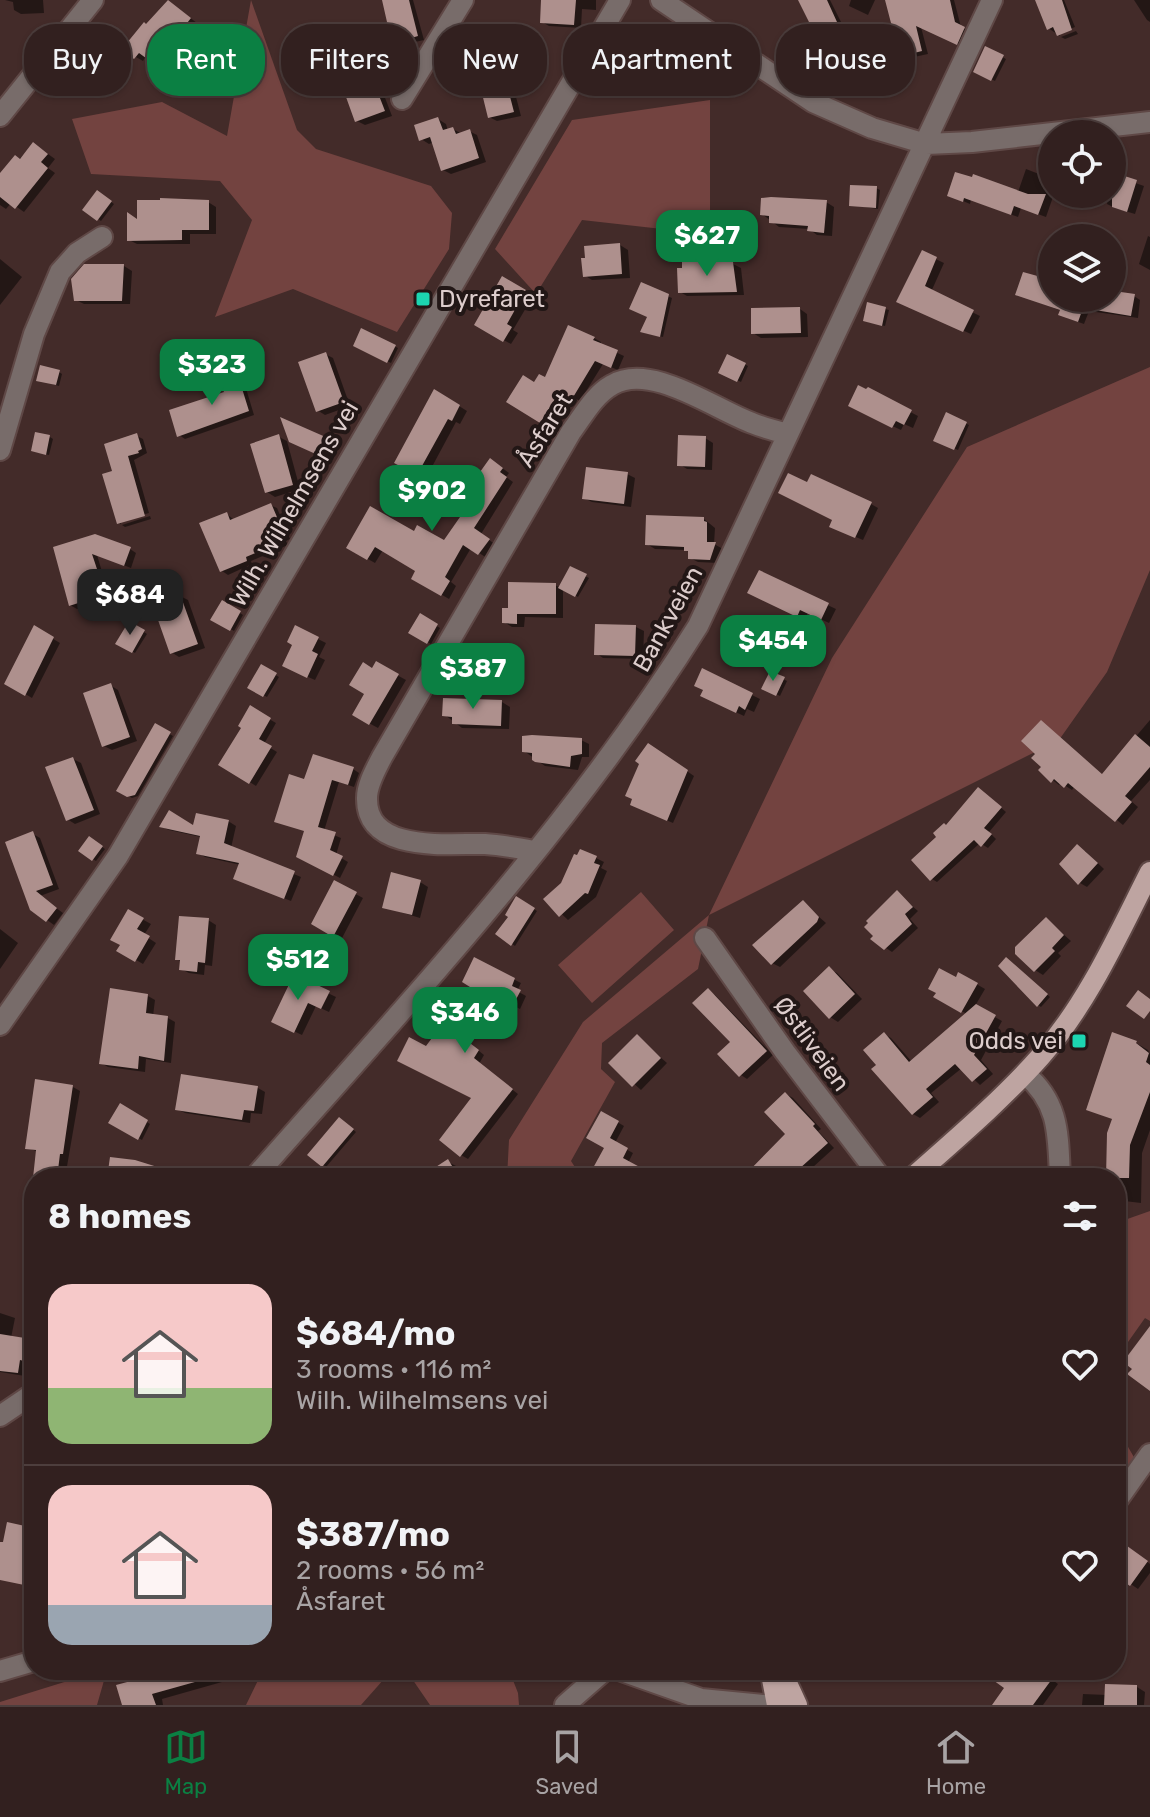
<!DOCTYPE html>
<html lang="en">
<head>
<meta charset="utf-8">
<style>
  :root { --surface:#32201f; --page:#3d2d2c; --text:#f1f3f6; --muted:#a8a3a4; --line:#4d3e3d; --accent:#0b8043 }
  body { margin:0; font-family:Rubik,sans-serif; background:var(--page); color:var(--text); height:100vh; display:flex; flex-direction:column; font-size:30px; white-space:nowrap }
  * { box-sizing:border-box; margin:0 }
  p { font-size:26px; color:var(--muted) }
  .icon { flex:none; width:44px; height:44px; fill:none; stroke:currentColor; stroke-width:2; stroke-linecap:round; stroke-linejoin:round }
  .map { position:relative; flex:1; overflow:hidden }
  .side { position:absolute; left:24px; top:1168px; width:1102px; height:512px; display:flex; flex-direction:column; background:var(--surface); border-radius:32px; box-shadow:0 2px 6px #0004,0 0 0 2px var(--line) }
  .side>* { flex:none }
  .banner { position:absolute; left:24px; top:24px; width:1102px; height:72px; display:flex; gap:16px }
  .fabs { position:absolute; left:1038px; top:120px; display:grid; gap:16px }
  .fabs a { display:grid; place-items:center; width:88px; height:88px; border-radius:50%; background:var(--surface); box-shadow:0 2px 6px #0004,0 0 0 2px var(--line); font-size:40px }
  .price { position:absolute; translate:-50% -68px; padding:0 18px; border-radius:16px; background:var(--accent); color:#fff; font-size:26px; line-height:52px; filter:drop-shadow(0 2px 4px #0008) }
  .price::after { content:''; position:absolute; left:50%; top:48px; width:24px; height:18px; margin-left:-12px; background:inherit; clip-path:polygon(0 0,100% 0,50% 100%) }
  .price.selected { background:#222; color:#fff }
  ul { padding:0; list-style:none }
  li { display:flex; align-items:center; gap:24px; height:200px; padding:0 24px }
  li+li { border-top:2px solid var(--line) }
  li span { display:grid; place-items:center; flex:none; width:224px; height:160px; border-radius:24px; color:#555 }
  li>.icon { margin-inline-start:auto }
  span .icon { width:96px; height:96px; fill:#fffc; stroke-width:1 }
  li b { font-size:34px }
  h2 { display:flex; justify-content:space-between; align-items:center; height:96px; padding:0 24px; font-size:34px }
  .tag { padding:0 28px; border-radius:32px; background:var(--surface); box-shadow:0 2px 6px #0004,0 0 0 2px var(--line); font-size:28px; line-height:72px }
  .tag.selected { background:var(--accent); color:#fff }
  .tabs { display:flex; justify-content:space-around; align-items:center; height:112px; border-top:2px solid var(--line); background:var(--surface); font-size:22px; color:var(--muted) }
  .tabs a { display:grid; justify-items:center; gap:4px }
  .tabs .selected { color:var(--accent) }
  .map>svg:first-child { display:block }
  .green { fill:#734340 }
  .shadow { fill:#0007 }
  .building { fill:#ae908d }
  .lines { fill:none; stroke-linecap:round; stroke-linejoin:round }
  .minor-casing { stroke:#5f4846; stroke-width:24 }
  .major-casing { stroke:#5f4846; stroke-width:24 }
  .minor { stroke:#786c6a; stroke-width:20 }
  .major { stroke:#bea4a1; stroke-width:20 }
  .poi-dot { fill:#1cd5b1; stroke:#221716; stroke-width:3 }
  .labels { text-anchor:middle; stroke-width:8; stroke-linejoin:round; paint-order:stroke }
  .poi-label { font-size:24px; fill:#ddcdcc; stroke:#221716; text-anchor:start }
  .street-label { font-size:24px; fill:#ddcdcc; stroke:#221716 }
</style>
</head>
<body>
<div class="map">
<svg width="1150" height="1705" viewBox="0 0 1150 1705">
  <rect width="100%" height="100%" fill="#432b29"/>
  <path class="green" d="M251 0 297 130 316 149 431 186 452 213 449 249 397 332 293 289 215 317 252 220 220 181 91 174 72 119 162 102 227 136Z
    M710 100V227L682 217 671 230 582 220 536 294 495 249 572 120Z
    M1150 367V570L1107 672 1059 740 709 915 698 969 602 1043 601 1069 615 1082 571 1161 582 1178H507L509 1140 583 1022 709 915 832 658 967 447Z
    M641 892 674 930 592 1003 558 965Z
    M1150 1211V1321L1145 1318 1116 1359V1223Z
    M1116 1426 1135 1459 1116 1484Z
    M103 1670H107L97 1705H0V1702Z
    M263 1670H392L361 1705H246Z
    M406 1670H509L518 1693 519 1705H430Z"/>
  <path class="shadow" d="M5 0H43L44 13 21 14 14 10 13 2Z
    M384 0H413L424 40 415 42 418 63 395 68 388 63 389 23Z
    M543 0H596V10L582 9 581 28 549 26 542 22Z
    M800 0H830L849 38 836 44 818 34Z
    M851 0H875L868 15 849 6Z
    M887 0H954L961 27 970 32 964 47 921 27 928 54 914 57 907 53 898 45Z
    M1037 0H1064L1075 27 1060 33V36L1048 28Z
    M1134 0H1150V22L1147 20Z
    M169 2 197 23 190 33 228 63 210 86 169 55 162 65 146 56 143 61 136 57 147 26Z
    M490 30 515 43 506 59 521 116 497 121 489 117 479 70 481 47Z
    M1076 31 1078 34 1065 39 1061 37Z
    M662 48 674 58 683 85 650 93 642 89Z
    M986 48 1006 59 995 81 975 71Z
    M366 64 374 69 392 116 365 125 357 121Z
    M723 69 726 71 723 84 706 80Z
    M438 119 446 124 448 131 453 129 462 134 469 131 477 135 486 162 451 174 443 170 434 142 429 144 421 139Z
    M34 144 55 159 48 168 55 173 24 212 11 203 6 209 0 205V179Z
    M1026 169 1052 179 1054 194 1046 217 1021 208 1018 217 971 200 970 204 949 195 1018 192Z
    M1112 175 1144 186 1135 214 1115 208 1107 204 1108 199 1090 194H1112Z
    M876 188 880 190 878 209 851 205Z
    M97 192 114 204 101 221 85 209Z
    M208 202 216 207V234H190V244H137L129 240 139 221Z
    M826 202 834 207 832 236 817 235 809 229 779 227 762 214Z
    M1148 236 1150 237V270L1139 264Z
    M620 245 628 250 630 278 592 280 584 275Z
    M923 253 944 263 931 292 980 316 971 334 906 305Z
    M0 259 22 277 0 305Z
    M733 264 741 268 744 295 687 296 680 292 684 270Z
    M124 266 132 271 130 304H84L76 300Z
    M503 279 533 296 513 330 518 333 511 344 476 325Z
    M1052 282V298H1112V294L1134 296 1140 300 1138 318 1089 311 1084 324 1067 318 1062 311 1024 297Z
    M642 285 672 298 663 337 645 333 649 317Z
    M800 309 807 314 808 337 761 338 753 333Z
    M885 309 889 310 885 326 868 322Z
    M362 331 398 348 391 363 355 345Z
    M594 338 601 342 600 345 624 356 618 370 603 364 580 401 567 394 548 425 509 402 546 380Z
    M325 354 333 358 350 406 325 415 317 410Z
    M728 356 748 366 741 382 720 372Z
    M59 372 62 374 59 386 42 381Z
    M236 372 242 375 254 415 185 439 179 435 227 393Z
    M868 390 918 416 913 428 904 424 901 430 858 410Z
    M435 391 467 411 460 424 456 422 426 478 397 462Z
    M947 414 969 425 958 450 935 440Z
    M284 420 339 446 333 460 295 443Z
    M137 436 143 439 147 453 134 460 149 513 121 521V524L119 523 114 472Z
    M50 437 53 439 49 455 36 452Z
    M279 437 287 441 300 489 275 497 267 492Z
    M705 438 713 443 712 470 687 469 679 464Z
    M498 465 509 473 506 477 513 482 481 534 496 545 487 558 471 548 451 582 456 586 449 599 413 578 418 570 383 550 375 563 348 548 414 534 445 542 463 517 476 481Z
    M627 474 635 478 631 507 592 502 584 498Z
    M871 504 878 508 863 540 839 530 834 520Z
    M270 505 277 508 290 539 286 541 288 545 251 561 252 564 228 575 222 571 227 514 234 520Z
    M150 516 151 519 125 527 122 525Z
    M704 519 715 528 714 544 723 549 718 563 698 562 690 558V553L686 550 655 549 647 544Z
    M56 548 130 549 136 553 131 568 97 555 103 575 100 576 103 588 93 592 97 603 77 609 70 605Z
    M571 569 589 578 578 597 563 588V618L525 617 524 627H512L504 622 510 610 555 585 561 588Z
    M760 573 836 609 829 623 808 613 805 619 758 597Z
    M180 596 188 600 205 648 179 657 171 652Z
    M223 602 243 615 234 631 213 619Z
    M420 616 440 628 431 644 411 632Z
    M130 623 147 634 135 653 118 643Z
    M636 627 644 631 643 659 603 658 596 653Z
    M35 628 60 643 32 698 7 683Z
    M296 628 326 643 319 657 325 660 315 680 292 670Z
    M377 664 406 680 378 728 354 715 367 693Z
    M262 667 279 677 267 697 250 688Z
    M703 671 760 699 754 712 747 709 744 716 710 700Z
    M771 673 787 681 780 696 764 688Z
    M110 685 118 690 137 741 112 750 104 746Z
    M502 702 510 707 509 729 462 728 445 715Z
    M250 708 276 723 264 744 277 752 256 786 221 764 244 727Z
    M1150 720V780L1131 801 1138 807 1123 825 1075 786 1072 790 1061 783 1059 785 1040 770 1044 767 1038 754 1041 722 1103 775Z
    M156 726 173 736 138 796 132 798 118 790Z
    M581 740 589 744V757H582L578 770 545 766 524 751Z
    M655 749 694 776 673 823 638 808Z
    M73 759 81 763 100 814 75 824 67 819Z
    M353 769 359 773 354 787 339 782 324 831 341 838 336 855 348 862 340 878 298 856 305 831V781Z
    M984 793 1006 812 989 832 996 839 988 848 980 843 937 882 932 879 947 826Z
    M228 821 236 826 231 848 301 877 291 901 243 882 241 865 205 857 198 853 201 837 169 830 162 827 195 828Z
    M33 834 40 838 59 889 40 896 63 913 54 925 32 909Z
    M89 838 105 849 96 861 80 851Z
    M1085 851 1104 869 1087 887 1080 883Z
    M596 858 604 862 601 868 607 871 596 897 568 920 546 899Z
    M420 882 428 887 420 918 384 907Z
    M335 883 363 898 341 940 315 926Z
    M897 893 918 911 910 919 918 928 892 952 886 948Z
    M517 899 537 911 515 946 498 934 511 916Z
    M803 903 826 923 780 967 772 963Z
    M129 912 151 924 144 935 156 943 143 964 119 950Z
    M1046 919 1071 941 1058 953 1061 956 1043 975 1035 970Z
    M208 920 216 925 212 966 205 965 204 975 189 973 181 969 182 962 177 959Z
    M0 929 18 943 0 969Z
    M475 960 521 983 517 991 526 996 520 1009 501 999 468 1042 484 1055 479 1064 518 1094 468 1159 461 1155 474 1098 426 1048 473 987Z
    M1010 961 1050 997 1041 1007 1038 1005Z
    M829 969 837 973 862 999 838 1022 830 1017Z
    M959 974 985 989 975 1006 1002 1021 981 1060 993 1074 980 1085 962 1068 931 1093 939 1102 920 1118 913 1114 879 1065 884 1034 891 1038 912 1062 967 1014 936 997Z
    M295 977 336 997 329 1012 316 1006 302 1035 281 1025Z
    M708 991 715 995 773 1055 747 1079 741 1075 733 1042Z
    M148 996 155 1000 153 1016 168 1018 175 1022 171 1063 146 1059 145 1072 108 1067 101 1063Z
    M1113 1034 1136 1043 1148 1050 1150 1054V1130L1142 1153 1141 1203 1116 1200V1178H1108L1114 1120 1088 1109Z
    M637 1037 667 1063 641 1090 611 1063Z
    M73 1087 80 1091 65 1178H35L38 1152 27 1147Z
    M258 1088 265 1092 262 1114 251 1113 250 1123 185 1113 177 1109Z
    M786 1094 793 1098 821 1129 818 1131 834 1148 801 1178H745L788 1134Z
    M121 1106 150 1124 142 1140 111 1122Z
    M602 1113 624 1126 615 1143 633 1153 628 1163 650 1178H615Z
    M343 1121 356 1132 326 1167 310 1154Z
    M448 1162 456 1166 463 1178H422Z
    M1015 1166 1038 1173 1046 1178H1011Z
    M0 1313 15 1318 11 1338 34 1343V1364L27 1363 25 1376 0 1372Z
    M33 1443H34V1479L27 1474Z
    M1129 1548 1150 1564V1573L1138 1589 1116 1574V1550Z
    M180 1670H226L229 1680 162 1699 163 1705H124Z
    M989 1670H1039L1058 1684 1043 1705H1005L1007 1688Z
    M1137 1687 1145 1692 1144 1705H1082L1083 1694 1107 1695Z"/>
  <path class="building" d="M168 0 191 18 184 27 223 58 202 84 162 52 154 62 150 61 139 53 134 59 122 49 144 22 146 24Z
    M382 0H409L418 36 408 39 411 59 386 65 376 24 387 22Z
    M541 0H576L574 25 540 23Z
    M798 0H827L842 33 827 41 822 33 816 36Z
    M885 0H950L955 22 965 27 957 45 916 26 922 51 906 55 903 45 897 46Z
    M1035 0H1062L1072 30 1057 36 1053 27 1047 30Z
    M490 27 509 37 499 54 514 112 488 118 476 69 473 70 468 48 480 45Z
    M662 46 671 62 676 81 640 90 631 53Z
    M985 46 1004 55 991 81 973 72Z
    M366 62 385 111 355 122 337 72Z
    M704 62 724 67 719 84 700 79Z
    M438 117 443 130 453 127 456 134 470 129 479 158 441 171 430 137 419 141 414 125Z
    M33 142 48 154 41 162 48 168 15 209 0 197V173L15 155 20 159Z
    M955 172 972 177 973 174 1028 194H1046L1038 215 1014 206 1011 215 964 198 963 202 947 196Z
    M1112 172 1137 180 1127 212 1112 207Z
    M850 185 877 186 876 208 849 206Z
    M97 190 112 201 97 221 82 210Z
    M771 197 827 200 824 233 807 231 808 226 769 223V216L760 215 761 198Z
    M160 198 209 200V230H182V240L127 241V212L137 219V200H160Z
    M620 243 622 274 583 277 581 258H585L584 246Z
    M922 250 937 257 925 286 974 310 963 332 896 302Z
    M682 262H733L737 292 678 293 677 268H682Z
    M84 264H124L122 301H74L71 279Z
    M1023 272 1052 280V298H1112L1114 291 1135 294 1131 316 1083 308 1078 322 1058 315 1060 310 1015 295Z
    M502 276 526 290 507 324 512 327 503 342 474 325Z
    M641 282 669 294 660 337 640 332 647 317 629 309Z
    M867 302 886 307 882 326 863 321Z
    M800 307 801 333 751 334V308Z
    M568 325 595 337 593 340 618 350 611 368 595 361 572 399 560 391 540 423 506 402 523 375 534 382 539 374 545 377Z
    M361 328 396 345 387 363 353 346Z
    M326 352 344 402 316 412 298 362Z
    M727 354 746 363 737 382 718 373Z
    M40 365 60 370 56 385 36 381Z
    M236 369 249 411 177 437 169 410 224 392 218 376Z
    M858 385 866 389 868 387 912 410 904 425 896 421 892 428 848 406Z
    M434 389 460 405 452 421 448 419 417 475 394 463Z
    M946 412 967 422 954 450 933 441Z
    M280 417 337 442 329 460 289 442Z
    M35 432 50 435 46 455 31 451Z
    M137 433 142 449 138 451 139 453 128 456 145 516 117 524 102 474 112 471 104 444Z
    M279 434 293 485 265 493 250 444Z
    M678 435 706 436 705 467 677 466Z
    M490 458 503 468 500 472 507 477 474 528 490 539 478 555 463 545 445 577 450 581 441 596 411 579 415 571 375 547 367 560 346 548 370 506 414 531 417 525 444 540 460 517 458 515 463 507 452 499 469 475 475 479Z
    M586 467 628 472 624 504 582 499Z
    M788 473 807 482 811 474 872 502 855 538 829 527 832 520 778 493Z
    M271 503 285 536 281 537 283 541 246 557 247 561 220 572 199 523 227 512 230 520Z
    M646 515 704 517V521L707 522V542H716L710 560 688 559V551H684V547L645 545Z
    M95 534 131 547 124 566 92 554 98 572 94 573 98 585 88 588 91 599 69 606 53 547Z
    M570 566 587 574 575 597 558 588Z
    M759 570 829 603 821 620 800 610 797 617 747 593Z
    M508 582 556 583V614H517V624L502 623V608H508Z
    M180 594 198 644 170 654 152 603Z
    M222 600 241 611 230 631 210 620Z
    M420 613 438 624 427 644 408 633Z
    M129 621 145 630 132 653 115 644Z
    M595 624 636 625 635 656 594 655Z
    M34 625 54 637 25 696 4 684Z
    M295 625 319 637 312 651 318 654 307 678 282 666 292 645 287 642Z
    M376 661 399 674 369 725 352 715 364 694 349 685 363 662 372 668Z
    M261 664 277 673 263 697 247 688Z
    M702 668 753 693 745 710 739 706 736 713 700 696 703 690 694 686Z
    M770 671 785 677 776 696 761 689Z
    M111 683 130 737 102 747 83 693Z
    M443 698 502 700 501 726 452 724V717L442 716Z
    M250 705 271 718 259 739 272 746 249 784 218 765 241 728 238 726Z
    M1041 720 1102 774 1135 734 1150 747V767L1125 796 1132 802 1115 822 1068 783 1064 788 1054 779 1051 783 1038 770 1041 767 1031 758 1035 754 1021 741Z
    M155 723 171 732 135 795 127 797 116 791Z
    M532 735 582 738V754L571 756 570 767 535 762 532 760V753L522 752V736Z
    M648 743 688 770 667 821 630 805 632 799 625 796 639 764 635 761Z
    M313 754 354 767 348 785 332 780 318 827 336 832 330 850 343 856 333 876 296 857 304 831 274 822 289 774 304 779Z
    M73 757 94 810 66 821 45 767Z
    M978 787 1002 807 984 828 992 834 981 847 974 840 930 881 911 860 936 837 933 833 944 823 946 825Z
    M169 810 193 825 196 813 229 820 224 843 295 871 284 899 233 879 239 863 196 854 200 836 159 827Z
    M33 831 53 885 36 891 57 908 46 922 30 910 5 842Z
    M89 836 103 846 92 861 78 851Z
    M1077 844 1098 863 1078 885 1059 864Z
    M580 849 597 856 594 863 600 865 588 894 585 893 559 917 543 899 561 883 574 854 577 855Z
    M391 872 421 880 412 915 382 908Z
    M334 880 357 892 333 937 311 924Z
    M897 890 913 907 905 914 912 924 884 950 870 939 873 936 864 927 868 923 866 921Z
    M516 896 535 908 511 946 495 934 508 917 505 915Z
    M803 900 819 917 817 922 771 965 752 945Z
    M128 909 144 918 137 929 150 936 135 962 116 951 120 945 110 940Z
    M179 916 209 918 205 963 198 962 197 972 179 970 180 960H175Z
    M1046 917 1064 935 1052 948 1055 951 1034 972 1015 954V947Z
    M474 957 515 978 512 986 521 990 512 1007 494 997 462 1037 479 1050 474 1058 513 1089 460 1157 439 1140 471 1098 397 1061 409 1037 426 1046 470 987 462 982Z
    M1006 957 1048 994 1037 1007 998 966Z
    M829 966 855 994 829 1019 803 991Z
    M939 968 956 977 958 972 978 983 961 1013 933 997 936 993 928 989Z
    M294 974 330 991 321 1009 308 1003 294 1033 271 1022Z
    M110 988 148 994 146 1013 168 1016 164 1061 139 1056 138 1069 99 1064Z
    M708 988 767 1051 739 1077 717 1054 730 1042 692 1003Z
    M1138 990 1150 999V1011L1144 1019 1126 1006Z
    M976 1004 996 1015 974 1055 987 1069 972 1082 955 1064 926 1089 933 1097 912 1115 871 1069 876 1065 863 1050 884 1032 909 1062Z
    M1112 1032 1137 1041 1136 1043 1149 1053 1146 1062 1150 1065V1092L1130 1145 1129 1178H1106L1107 1133 1112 1119 1086 1110Z
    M637 1034 661 1058 632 1087 608 1063Z
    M181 1074 258 1086 254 1111 244 1110 242 1120 175 1110Z
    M35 1079 73 1085 63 1154H60L57 1178H33L36 1150 25 1149Z
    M785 1092 815 1124 813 1126 828 1143 789 1178H742L785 1134 764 1112Z
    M120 1103 148 1120 138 1140 108 1123Z
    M601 1111 619 1121 610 1138 628 1148 623 1158 660 1178H611L593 1168 604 1148 586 1138Z
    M339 1117 354 1129 322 1167 307 1155Z
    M110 1157 135 1160 180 1174V1178H107Z
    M448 1159 459 1178H419Z
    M1150 1326V1391L1127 1374 1132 1369 1123 1362Z
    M0 1334 31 1339 28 1362 20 1360 18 1373 0 1371Z
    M7 1522 34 1528V1587L0 1580V1542H3Z
    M1116 1538 1148 1561 1130 1586 1116 1576Z
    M172 1670H219L220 1675 152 1694 156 1705H122L116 1685Z
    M979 1670H1040L1052 1679 1033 1705H992L1004 1688Z
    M1105 1684 1137 1685V1705H1104Z"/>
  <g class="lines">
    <defs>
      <path id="minor" d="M661 0 813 102 872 128 926 144 972 142 1150 122
        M402 99 463 0
        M0 116 93 0
        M0 450 34 334 60 272 77 253 102 237
        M534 851C518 848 502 845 485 844 449 843 366 854 367 798 367 784 376 769 382 757L571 432C583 416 594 395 612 385 651 362 714 409 752 423 764 428 776 431 788 434
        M705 938 785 1052 881 1178
        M0 1025 118 856 620 0
        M1025 1074C1060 1103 1058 1136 1060 1178
        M254 1178C410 1001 573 826 698 626L992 0
        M0 1416 34 1393
        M1116 1502 1150 1454
        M619 1670 701 1699 764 1705
        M0 1671 34 1661
        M565 1705 605 1670"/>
      <path id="major" d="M912 1178C956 1139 1002 1100 1041 1056 1088 1003 1118 935 1150 872
        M774 1670 772 1679 777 1705
        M781 1670 797 1705"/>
    </defs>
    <use href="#minor" class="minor-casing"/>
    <use href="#major" class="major-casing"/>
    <use href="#minor" class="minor"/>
    <use href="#major" class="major"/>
  </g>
  <g class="poi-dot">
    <rect x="415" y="291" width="16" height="16" rx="4"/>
    <rect x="1071" y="1033" width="16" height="16" rx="4"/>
  </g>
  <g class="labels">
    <g class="poi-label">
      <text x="439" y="307">Dyrefaret</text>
      <text x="1063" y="1049" text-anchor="end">Odds vei</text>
    </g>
    <g class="street-label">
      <text transform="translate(545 430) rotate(-58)" y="8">Åsfaret</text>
      <text transform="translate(294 504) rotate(-60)" y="8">Wilh. Wilhelmsens vei</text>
      <text transform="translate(668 619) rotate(-61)" y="8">Bankveien</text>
      <text transform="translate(812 1044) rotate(54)" y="8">Østliveien</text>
    </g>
  </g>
</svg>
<div class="fabs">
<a><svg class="icon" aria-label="locate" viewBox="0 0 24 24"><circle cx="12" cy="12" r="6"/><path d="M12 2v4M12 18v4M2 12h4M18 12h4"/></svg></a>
<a><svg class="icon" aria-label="layers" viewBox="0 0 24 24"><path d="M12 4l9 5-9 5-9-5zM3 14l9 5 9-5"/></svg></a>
</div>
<b class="price" style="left:707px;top:278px">$627</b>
<b class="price" style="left:212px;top:407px">$323</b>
<b class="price" style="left:432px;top:533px">$902</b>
<b class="price selected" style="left:130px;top:637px">$684</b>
<b class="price" style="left:773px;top:683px">$454</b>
<b class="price" style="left:473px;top:711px">$387</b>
<b class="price" style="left:298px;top:1002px">$512</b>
<b class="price" style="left:465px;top:1055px">$346</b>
<div class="banner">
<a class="tag">Buy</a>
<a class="tag selected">Rent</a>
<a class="tag">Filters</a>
<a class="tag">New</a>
<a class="tag">Apartment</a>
<a class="tag">House</a>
</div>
<section class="side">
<h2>8 homes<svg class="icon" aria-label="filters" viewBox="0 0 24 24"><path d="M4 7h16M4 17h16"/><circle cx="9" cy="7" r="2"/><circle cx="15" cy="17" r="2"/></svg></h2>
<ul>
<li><span style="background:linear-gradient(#f6c9c9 65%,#8fb573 0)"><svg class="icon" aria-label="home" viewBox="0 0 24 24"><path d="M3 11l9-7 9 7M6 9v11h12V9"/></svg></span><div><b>$684/mo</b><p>3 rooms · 116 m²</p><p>Wilh. Wilhelmsens vei</p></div><svg class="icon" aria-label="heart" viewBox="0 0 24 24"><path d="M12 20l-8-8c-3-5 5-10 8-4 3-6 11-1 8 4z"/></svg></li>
<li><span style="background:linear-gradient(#f6c9c9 75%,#9aa5b1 0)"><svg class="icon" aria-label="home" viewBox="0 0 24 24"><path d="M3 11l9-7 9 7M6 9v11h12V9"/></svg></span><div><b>$387/mo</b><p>2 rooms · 56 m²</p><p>Åsfaret</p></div><svg class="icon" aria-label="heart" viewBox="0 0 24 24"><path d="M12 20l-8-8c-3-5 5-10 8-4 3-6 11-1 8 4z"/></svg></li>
</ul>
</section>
</div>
<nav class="tabs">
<a class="selected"><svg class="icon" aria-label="map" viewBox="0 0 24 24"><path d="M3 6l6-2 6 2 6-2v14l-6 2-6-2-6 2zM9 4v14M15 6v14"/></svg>Map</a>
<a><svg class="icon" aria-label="saved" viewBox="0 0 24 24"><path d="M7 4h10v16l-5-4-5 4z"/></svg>Saved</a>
<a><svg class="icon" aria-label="home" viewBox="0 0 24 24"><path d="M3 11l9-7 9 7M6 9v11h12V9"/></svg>Home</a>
</nav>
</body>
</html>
